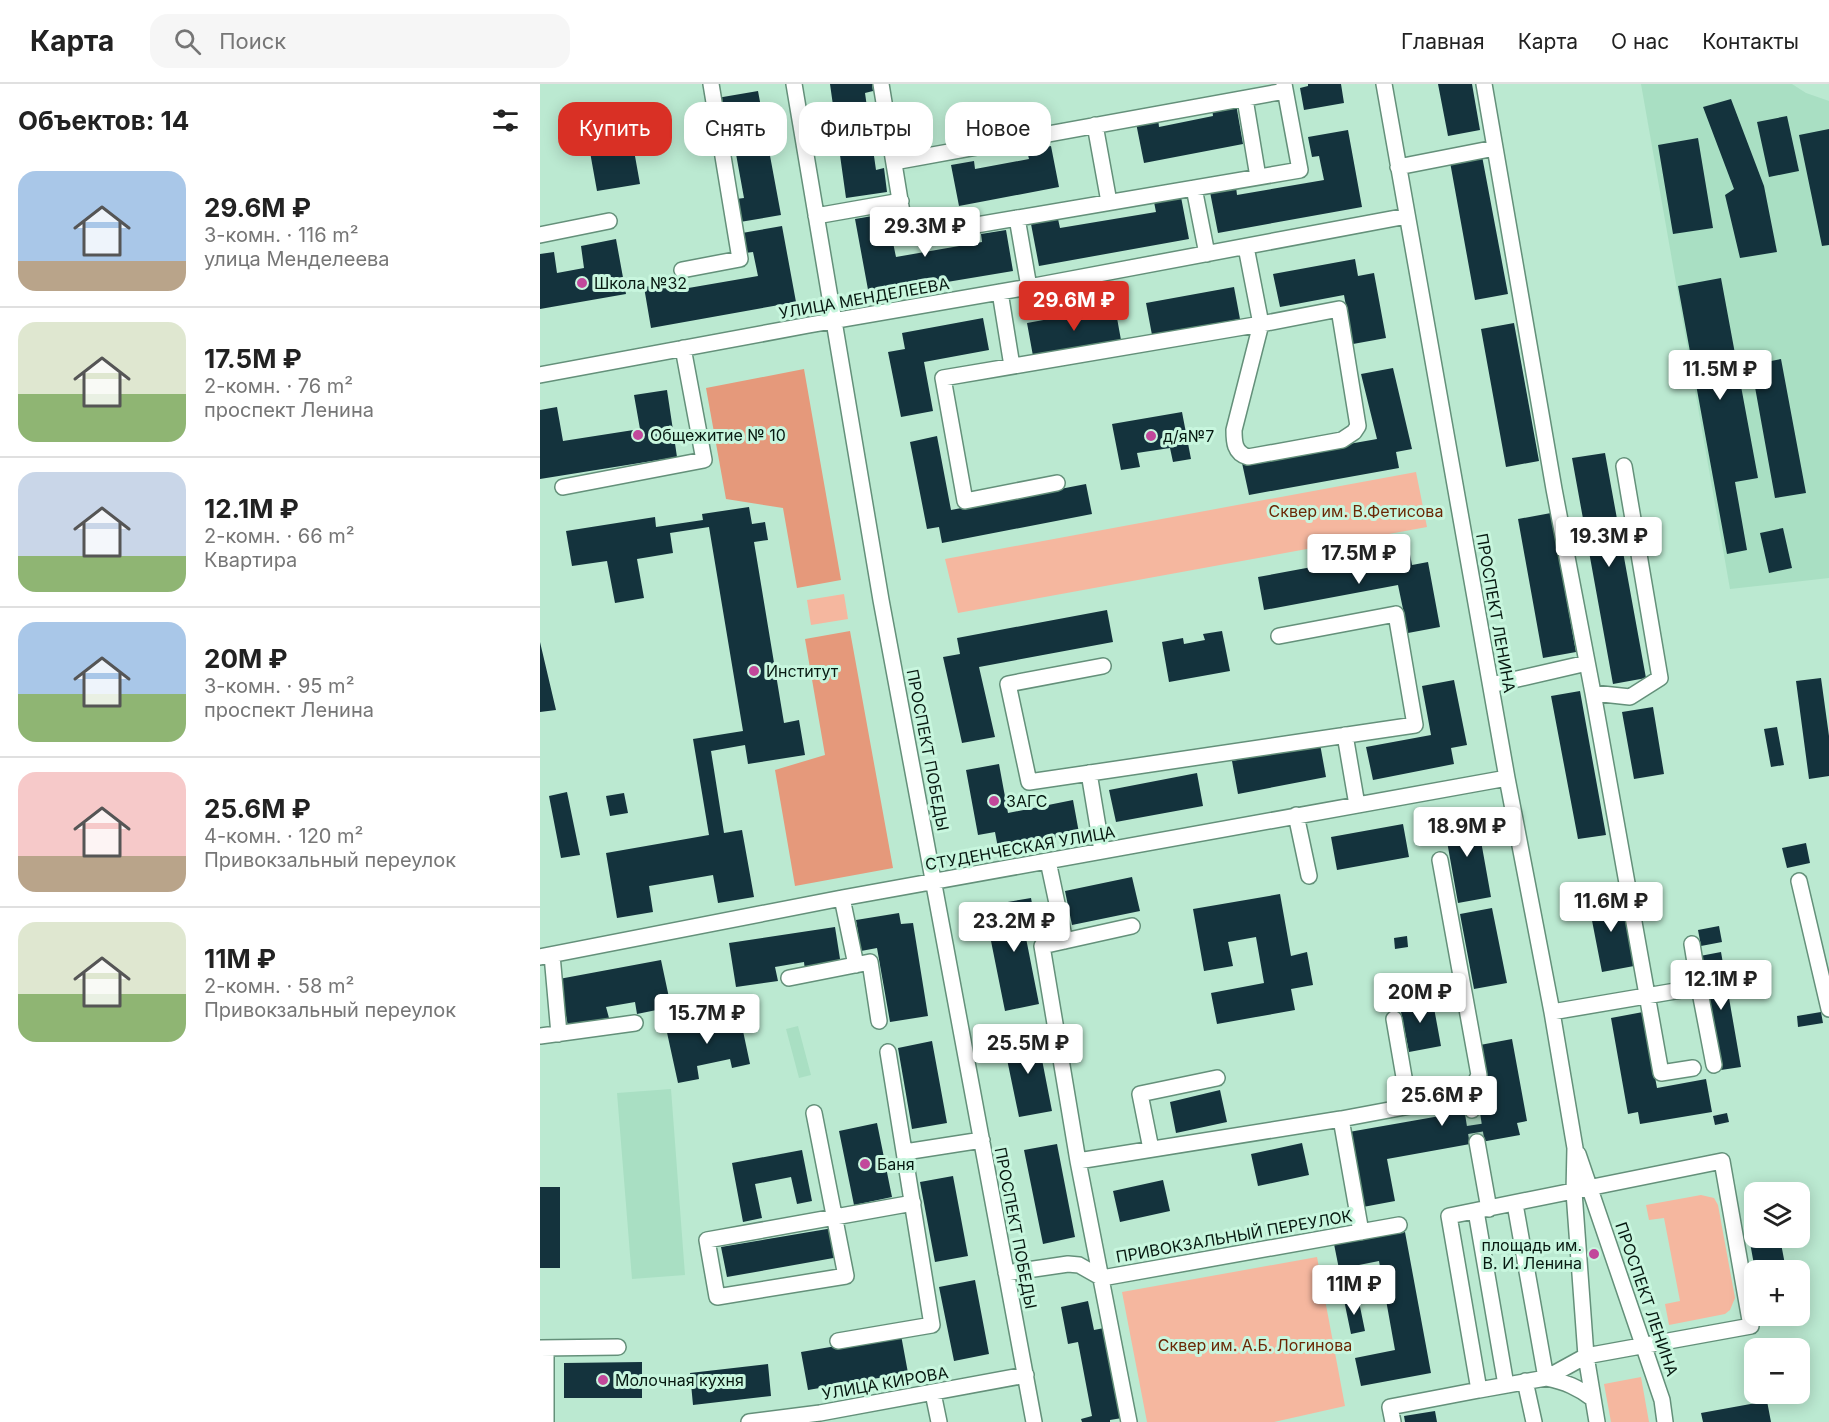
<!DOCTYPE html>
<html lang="ru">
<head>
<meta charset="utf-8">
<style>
  :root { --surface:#fff; --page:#f6f6f6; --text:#222; --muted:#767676; --line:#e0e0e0; --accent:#d93025 }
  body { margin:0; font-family:Inter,sans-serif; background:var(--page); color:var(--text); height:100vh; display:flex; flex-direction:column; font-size:22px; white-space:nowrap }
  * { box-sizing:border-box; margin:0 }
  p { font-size:20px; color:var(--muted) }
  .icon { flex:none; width:33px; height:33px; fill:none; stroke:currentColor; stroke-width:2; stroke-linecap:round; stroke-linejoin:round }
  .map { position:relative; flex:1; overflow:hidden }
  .sheet { display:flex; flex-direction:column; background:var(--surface); width:540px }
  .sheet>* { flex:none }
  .banner { position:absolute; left:18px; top:18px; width:570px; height:54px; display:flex; gap:12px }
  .fabs { position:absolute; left:1204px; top:1098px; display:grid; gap:12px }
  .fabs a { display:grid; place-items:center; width:66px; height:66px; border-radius:12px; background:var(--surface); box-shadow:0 3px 15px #0003; font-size:30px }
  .price { position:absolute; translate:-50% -51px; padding:0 14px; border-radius:6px; background:#fff; color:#222; font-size:20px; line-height:39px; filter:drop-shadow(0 2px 3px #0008) }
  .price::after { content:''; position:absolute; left:50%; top:36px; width:18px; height:14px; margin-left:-9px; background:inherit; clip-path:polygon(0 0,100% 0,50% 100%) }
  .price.selected { background:var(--accent); color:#fff }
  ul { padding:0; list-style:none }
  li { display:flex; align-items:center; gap:18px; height:150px; padding:0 18px }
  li+li { border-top:2px solid var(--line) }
  li span { display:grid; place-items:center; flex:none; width:168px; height:120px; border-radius:18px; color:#555 }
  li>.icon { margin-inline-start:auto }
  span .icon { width:72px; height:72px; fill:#fffc; stroke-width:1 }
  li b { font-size:26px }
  h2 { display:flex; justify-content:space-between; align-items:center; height:72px; padding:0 18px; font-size:26px }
  .pill { padding:0 21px; border-radius:18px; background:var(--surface); box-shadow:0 3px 15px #0003; font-size:21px; line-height:54px }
  .pill.selected { background:var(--accent); color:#fff }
  header { display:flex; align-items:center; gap:36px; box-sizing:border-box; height:84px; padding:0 30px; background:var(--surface); border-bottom:2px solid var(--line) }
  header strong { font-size:28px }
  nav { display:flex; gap:33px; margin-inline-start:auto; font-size:21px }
  .search { width:420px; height:54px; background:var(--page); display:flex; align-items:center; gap:15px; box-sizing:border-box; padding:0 21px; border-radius:18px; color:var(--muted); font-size:22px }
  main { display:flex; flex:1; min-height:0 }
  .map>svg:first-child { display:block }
  .built { fill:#a9dfc3 }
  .green { fill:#f5b79f }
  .forest { fill:#e5997b }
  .building { fill:#14333d }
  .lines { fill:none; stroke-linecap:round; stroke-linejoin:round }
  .minor-tunnel { stroke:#a0cab4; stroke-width:15; stroke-dasharray:15 8; stroke-linecap:butt }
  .minor-casing { stroke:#64907a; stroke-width:18 }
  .minor { stroke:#fff; stroke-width:15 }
  .poi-dot { fill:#c2489b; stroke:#c8f6de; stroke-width:2 }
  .labels { text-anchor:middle; stroke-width:6; stroke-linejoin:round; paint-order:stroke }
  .poi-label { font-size:16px; fill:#071911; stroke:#c8f6de; text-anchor:start }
  .street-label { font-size:16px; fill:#071911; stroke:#c8f6de }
  .park-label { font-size:16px; fill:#6a2705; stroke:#c8f6de }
</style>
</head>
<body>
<header>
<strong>Карта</strong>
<div class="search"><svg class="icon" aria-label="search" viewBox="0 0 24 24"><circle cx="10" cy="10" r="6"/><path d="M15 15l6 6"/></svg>Поиск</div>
<nav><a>Главная</a><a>Карта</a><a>О нас</a><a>Контакты</a></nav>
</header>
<main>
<section class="sheet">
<h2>Объектов: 14<svg class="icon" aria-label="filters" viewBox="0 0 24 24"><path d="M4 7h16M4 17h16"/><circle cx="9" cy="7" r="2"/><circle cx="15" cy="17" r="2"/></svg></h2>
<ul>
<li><span style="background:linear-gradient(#a9c7e8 75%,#b9a48a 0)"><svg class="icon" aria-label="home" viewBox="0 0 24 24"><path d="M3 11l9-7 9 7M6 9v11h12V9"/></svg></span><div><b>29.6M ₽</b><p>3-комн. · 116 m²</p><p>улица Менделеева</p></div></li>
<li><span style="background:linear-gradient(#dfe7d0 60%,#8fb573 0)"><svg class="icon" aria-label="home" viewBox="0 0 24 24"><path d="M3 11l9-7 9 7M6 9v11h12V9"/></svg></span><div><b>17.5M ₽</b><p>2-комн. · 76 m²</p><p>проспект Ленина</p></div></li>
<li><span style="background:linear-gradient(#c9d6e8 70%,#8fb573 0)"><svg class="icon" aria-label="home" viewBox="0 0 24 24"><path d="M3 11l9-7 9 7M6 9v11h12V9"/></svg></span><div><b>12.1M ₽</b><p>2-комн. · 66 m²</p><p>Квартира</p></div></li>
<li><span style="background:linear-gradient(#a9c7e8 60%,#8fb573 0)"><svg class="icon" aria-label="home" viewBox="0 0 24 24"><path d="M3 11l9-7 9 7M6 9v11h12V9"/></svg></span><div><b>20M ₽</b><p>3-комн. · 95 m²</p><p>проспект Ленина</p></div></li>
<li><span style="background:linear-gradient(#f6c9c9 70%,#b9a48a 0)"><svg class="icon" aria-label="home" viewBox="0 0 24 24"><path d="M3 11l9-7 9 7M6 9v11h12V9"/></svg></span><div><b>25.6M ₽</b><p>4-комн. · 120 m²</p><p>Привокзальный переулок</p></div></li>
<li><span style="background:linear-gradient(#dfe7d0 60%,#8fb573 0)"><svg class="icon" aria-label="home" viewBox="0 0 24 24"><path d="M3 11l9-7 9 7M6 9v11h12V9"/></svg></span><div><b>11M ₽</b><p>2-комн. · 58 m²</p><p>Привокзальный переулок</p></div></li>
</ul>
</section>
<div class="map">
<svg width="1289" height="1338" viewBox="0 0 1289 1338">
  <rect width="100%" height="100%" fill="#bbe9d1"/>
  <path class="built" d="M1101 0H1252L1266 9 1289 17V494L1190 505Z
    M258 942 271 991 259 994 246 945Z
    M131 1005 145 1191 92 1195 77 1009Z"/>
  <path class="green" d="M876 388 887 443 418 529 405 475Z
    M304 510 308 535 271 541 267 516Z
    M1161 1111 1174 1114 1178 1121 1195 1214 1190 1226 1185 1230 1129 1241 1125 1220 1140 1217 1124 1134 1109 1136 1106 1121Z
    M777 1173 805 1322 734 1338H607L582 1208Z
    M1101 1293 1109 1338H1071L1064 1300Z"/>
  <path class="forest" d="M264 285 301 496 257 504 243 424 186 415 166 304Z
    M310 547 353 784 255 802 235 686 285 671 265 555Z"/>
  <path class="building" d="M290 0H332L333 7 325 9 336 86 344 84 347 108 306 114Z
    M768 0H801L804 19 764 26 760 4 768 2Z
    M898 0H932L940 46 908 52Z
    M218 7 241 131 200 138 196 115 204 114 190 37 182 38 177 14Z
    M1191 15 1224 102 1237 168 1200 174 1185 111 1194 105 1163 23Z
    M696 20 703 60 604 79 596 39 618 34 619 43 673 32 672 24Z
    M1247 32 1259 87 1229 93 1217 38Z
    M1289 45V161L1282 162 1259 51Z
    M808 46 822 123 678 149 670 108 696 103 697 111 784 96 779 72 772 73 768 53Z
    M1158 54 1173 144 1133 150 1118 61Z
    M93 61 100 100 57 107 50 68Z
    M511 62 519 103 419 122 411 81 434 77 435 85 489 75 487 67Z
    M942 72 968 210 935 216 910 78Z
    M641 113 649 155 499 182 491 140 518 135 520 144 616 128 614 118Z
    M356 128 359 148 351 149 356 173 442 158 441 150 466 146 473 187 329 211 315 135Z
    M242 142 256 218 111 244 104 203 130 199 131 207 218 192 213 168 205 169 202 149Z
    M76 155 86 210 0 225V170L14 168 17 189 44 184 41 162Z
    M815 175 818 192 834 189 846 254 813 260 804 211 740 223 733 190Z
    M1181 194 1218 394 1195 398 1207 466 1187 470 1138 202Z
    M694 203 700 235 612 251 606 219Z
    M575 223 581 256 493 272 487 239Z
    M443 234 449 266 384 278 393 327 361 333 348 268 365 265 362 249Z
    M974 239 999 377 966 383 941 245Z
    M1241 275 1266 409 1235 414 1211 281Z
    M853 284 872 365 856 368 859 384 709 411 702 379 837 355 821 290Z
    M127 306 137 373 0 395V326L17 323 23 357 100 345 94 311Z
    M642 328 651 375 633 378 630 364 597 369 600 383 581 386 572 340Z
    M397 352 411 426 546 400 552 430 402 459 399 443 387 445 370 358Z
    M1065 369 1106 594 1073 600 1032 374Z
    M209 423 212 440 225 438 228 456 214 458 244 639 259 636 265 671 208 680 205 661 171 667 184 749 202 746 214 813 178 819 173 791 109 802 113 828 77 834 66 769 169 751 153 655 203 647 169 443 130 449 133 469 97 475 104 514 75 519 67 477 32 482 26 447 115 433 116 443 163 436 162 430Z
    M1011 429 1036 568 1003 574 978 435Z
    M1243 444 1252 484 1229 489 1220 449Z
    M869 465 872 481 888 478 900 543 868 549 858 501 724 526 718 493Z
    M567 526 573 558 439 583 455 653 422 659 403 573 420 570 417 554Z
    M682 547 690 587 629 598 622 558 643 554 644 560 665 556 663 550Z
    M0 558 16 626 0 628Z
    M1281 594 1289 652V692L1269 695 1256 597Z
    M914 596 927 661 911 664 914 680 833 696 826 663 891 651 882 602Z
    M1040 607 1066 751 1038 755 1011 612Z
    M1113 623 1124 690 1094 695 1082 628Z
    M1237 643 1244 681 1231 683 1224 645Z
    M780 660 786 693 698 710 692 677Z
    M459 680 468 729 533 716 539 749 458 764 455 748 438 751 426 686Z
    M657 689 663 722 576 738 569 706Z
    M27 708 40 771 21 774 9 712Z
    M84 709 88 729 70 732 66 712Z
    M936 729 951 813 918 819 903 735Z
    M863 740 869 773 797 786 791 753Z
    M1266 759 1270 779 1247 784 1242 764Z
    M592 793 600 827 532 841 525 807Z
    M740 810 751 872 767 868 773 901 751 905 755 926 677 940 671 909 724 899 716 853 688 858 693 882 664 887 653 825Z
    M1081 810 1094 882 1062 888 1048 816Z
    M491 814 497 846 485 849 499 920 465 927 447 837 459 835 456 820Z
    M952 824 967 899 934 905 920 830Z
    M359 829 361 840 373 839 388 932 350 938 337 864 321 867 316 836Z
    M1179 842 1182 858 1161 862 1158 846Z
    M295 843 301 881 265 887 264 878 235 883 238 897 196 903 189 859Z
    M867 852 868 863 855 865 854 854Z
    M1181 868 1201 983 1181 986 1160 872Z
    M121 876 131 923 97 930 95 918 66 923 69 934 28 942 19 895Z
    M892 913 901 962 869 968 859 918Z
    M199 928 210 980 192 984 190 975 157 982 159 995 138 999 126 944Z
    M1103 928 1117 1004 1166 995 1172 1028 1100 1040 1098 1028 1088 1030 1071 934Z
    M1281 928 1283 939 1258 943 1257 932Z
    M497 950 512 1027 479 1033 463 956Z
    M972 955 987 1037 977 1039 980 1051 847 1075 855 1117 823 1123 809 1048 951 1023 940 961Z
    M392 957 407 1039 372 1045 358 964Z
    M680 1006 687 1038 636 1049 630 1018Z
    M1187 1029 1189 1038 1175 1041 1173 1032Z
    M337 1039 352 1113 314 1121 299 1047Z
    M762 1059 769 1091 718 1102 711 1070Z
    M517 1060 535 1153 503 1160 484 1066Z
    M262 1066 272 1117 257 1120 251 1093 215 1100 222 1134 203 1138 192 1079Z
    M413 1092 428 1172 395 1178 380 1098Z
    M623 1096 630 1127 580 1138 573 1107Z
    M0 1103H20V1184H0Z
    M1215 1125V1154H1240L1246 1186H1215L1204 1126Z
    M293 1144 299 1173 187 1193 181 1163Z
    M865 1148 891 1289 821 1302 815 1274 855 1266 839 1177 799 1185 794 1160Z
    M435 1196 449 1270 414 1277 399 1203Z
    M818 1213 825 1247 811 1250 804 1216Z
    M548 1217 554 1246 564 1244 582 1334 570 1336V1338H542L541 1335 552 1332 538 1258 528 1260 521 1223Z
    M361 1251 368 1289 268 1306 261 1268Z
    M102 1278V1314H24V1279Z
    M228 1280 231 1312 153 1321 150 1289Z
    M1227 1317 1231 1338H1163L1161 1329Z
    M895 1327 897 1338H865L864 1332Z"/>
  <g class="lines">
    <path class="minor-tunnel" d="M932 1026 937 1058"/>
    <defs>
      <path id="minor" d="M254 0 341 516 494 1338
        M341 0 366 153 760 86 744 0
        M844 0 967 694 1012 928 1035 1064 1034 1108 1046 1272 1057 1338
        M944 0 1014 405 1053 609 1121 989 1153 984
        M705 15 718 93
        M555 41 569 118
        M354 78 745 7
        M858 83 955 64
        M654 104 667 170
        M276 132 361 117
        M477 134 489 203
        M0 151 69 137
        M142 186 200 175 171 0
        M460 208 472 282
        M0 291 269 241 489 203 867 132
        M517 399 425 417 403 294 721 240 799 225 818 342 814 348 802 356 708 373C694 369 694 357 694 346L721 240 706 163
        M23 403 164 376 143 264
        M563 582 468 600 489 698 875 641 856 530 739 552
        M951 601 1047 579
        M1053 609 1090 613 1120 594 1084 382
        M805 651 817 721
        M549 689 562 767
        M756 731 769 792
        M508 777 525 857
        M1259 797 1289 925
        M302 814 316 881
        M1152 860 1159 903
        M12 871 19 950
        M0 873 302 814 967 694
        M249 894 330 878 339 937
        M1012 928 1159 903 1174 981
        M854 935 869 1022
        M0 952 95 939
        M929 1011 932 1026
        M274 1029 306 1192 177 1213 167 1156 373 1119
        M801 1035 821 1148
        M937 1058 949 1125
        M611 1065 600 1010 677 994
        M365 1068 442 1056
        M1038 1070 1122 1316 1125 1338
        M538 1077 801 1035 929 1011 939 991 900 776
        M1182 1077 1211 1242 1046 1272 1006 1294 939 1306 909 1132Z
        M975 1120 1006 1294
        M936 1127 966 1301
        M466 1189 528 1180 539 1181 562 1194 859 1141
        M298 1257 392 1241 348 968
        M0 1264 78 1263
        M6 1264V1338
        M1006 1294C1025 1298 1038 1303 1053 1315
        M985 1297 994 1338
        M393 1309 399 1338
        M209 1338 280 1329 486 1291
        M589 1338 538 1077 502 862 592 842
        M853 1338 850 1323 939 1306"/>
    </defs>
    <use href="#minor" class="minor-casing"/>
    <use href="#minor" class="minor"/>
  </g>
  <g class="poi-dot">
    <circle cx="42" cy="199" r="6"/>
    <circle cx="98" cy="351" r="6"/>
    <circle cx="611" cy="352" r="6"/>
    <circle cx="214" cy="587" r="6"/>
    <circle cx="454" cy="717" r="6"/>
    <circle cx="325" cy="1080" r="6"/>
    <circle cx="1054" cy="1170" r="6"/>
    <circle cx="63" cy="1296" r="6"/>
  </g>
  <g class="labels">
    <g class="poi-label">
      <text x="54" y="205">Школа №32</text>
      <text x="110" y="357">Общежитие № 10</text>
      <text x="623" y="358">д/я№7</text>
      <text x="226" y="593">Институт</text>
      <text x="466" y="723">ЗАГС</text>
      <text x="337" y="1086">Баня</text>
      <text x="1042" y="1167" text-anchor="end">площадь им.<tspan x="1042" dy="18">В. И. Ленина</tspan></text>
      <text x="75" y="1302">Молочная кухня</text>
    </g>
    <g class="street-label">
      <text transform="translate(324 214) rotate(-10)" y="6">УЛИЦА МЕНДЕЛЕЕВА</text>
      <text transform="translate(956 529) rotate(80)" y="6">ПРОСПЕКТ ЛЕНИНА</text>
      <text transform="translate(388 666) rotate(79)" y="6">ПРОСПЕКТ ПОБЕДЫ</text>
      <text transform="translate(480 764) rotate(-10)" y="6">СТУДЕНЧЕСКАЯ УЛИЦА</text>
      <text transform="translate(476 1144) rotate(79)" y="6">ПРОСПЕКТ ПОБЕДЫ</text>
      <text transform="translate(694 1152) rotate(-10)" y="6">ПРИВОКЗАЛЬНЫЙ ПЕРЕУЛОК</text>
      <text transform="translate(1107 1215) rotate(71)" y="6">ПРОСПЕКТ ЛЕНИНА</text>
      <text transform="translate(345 1299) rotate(-10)" y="6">УЛИЦА КИРОВА</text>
    </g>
    <g class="park-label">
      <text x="816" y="433">Сквер им. В.Фетисова</text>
      <text x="715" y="1267">Сквер им. А.Б. Логинова</text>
    </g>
  </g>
</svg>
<div class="fabs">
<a><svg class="icon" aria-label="layers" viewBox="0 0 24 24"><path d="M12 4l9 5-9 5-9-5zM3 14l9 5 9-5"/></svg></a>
<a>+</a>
<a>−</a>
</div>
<b class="price" style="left:385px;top:174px">29.3M ₽</b>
<b class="price selected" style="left:534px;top:248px">29.6M ₽</b>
<b class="price" style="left:1180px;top:317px">11.5M ₽</b>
<b class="price" style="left:1069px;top:484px">19.3M ₽</b>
<b class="price" style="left:819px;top:501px">17.5M ₽</b>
<b class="price" style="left:927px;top:774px">18.9M ₽</b>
<b class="price" style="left:1071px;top:849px">11.6M ₽</b>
<b class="price" style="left:474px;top:869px">23.2M ₽</b>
<b class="price" style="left:1181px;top:927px">12.1M ₽</b>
<b class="price" style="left:880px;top:940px">20M ₽</b>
<b class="price" style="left:167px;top:961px">15.7M ₽</b>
<b class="price" style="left:488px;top:991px">25.5M ₽</b>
<b class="price" style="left:902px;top:1043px">25.6M ₽</b>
<b class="price" style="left:814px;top:1232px">11M ₽</b>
<div class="banner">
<a class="pill selected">Купить</a>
<a class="pill">Снять</a>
<a class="pill">Фильтры</a>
<a class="pill">Новое</a>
</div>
</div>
</main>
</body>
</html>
